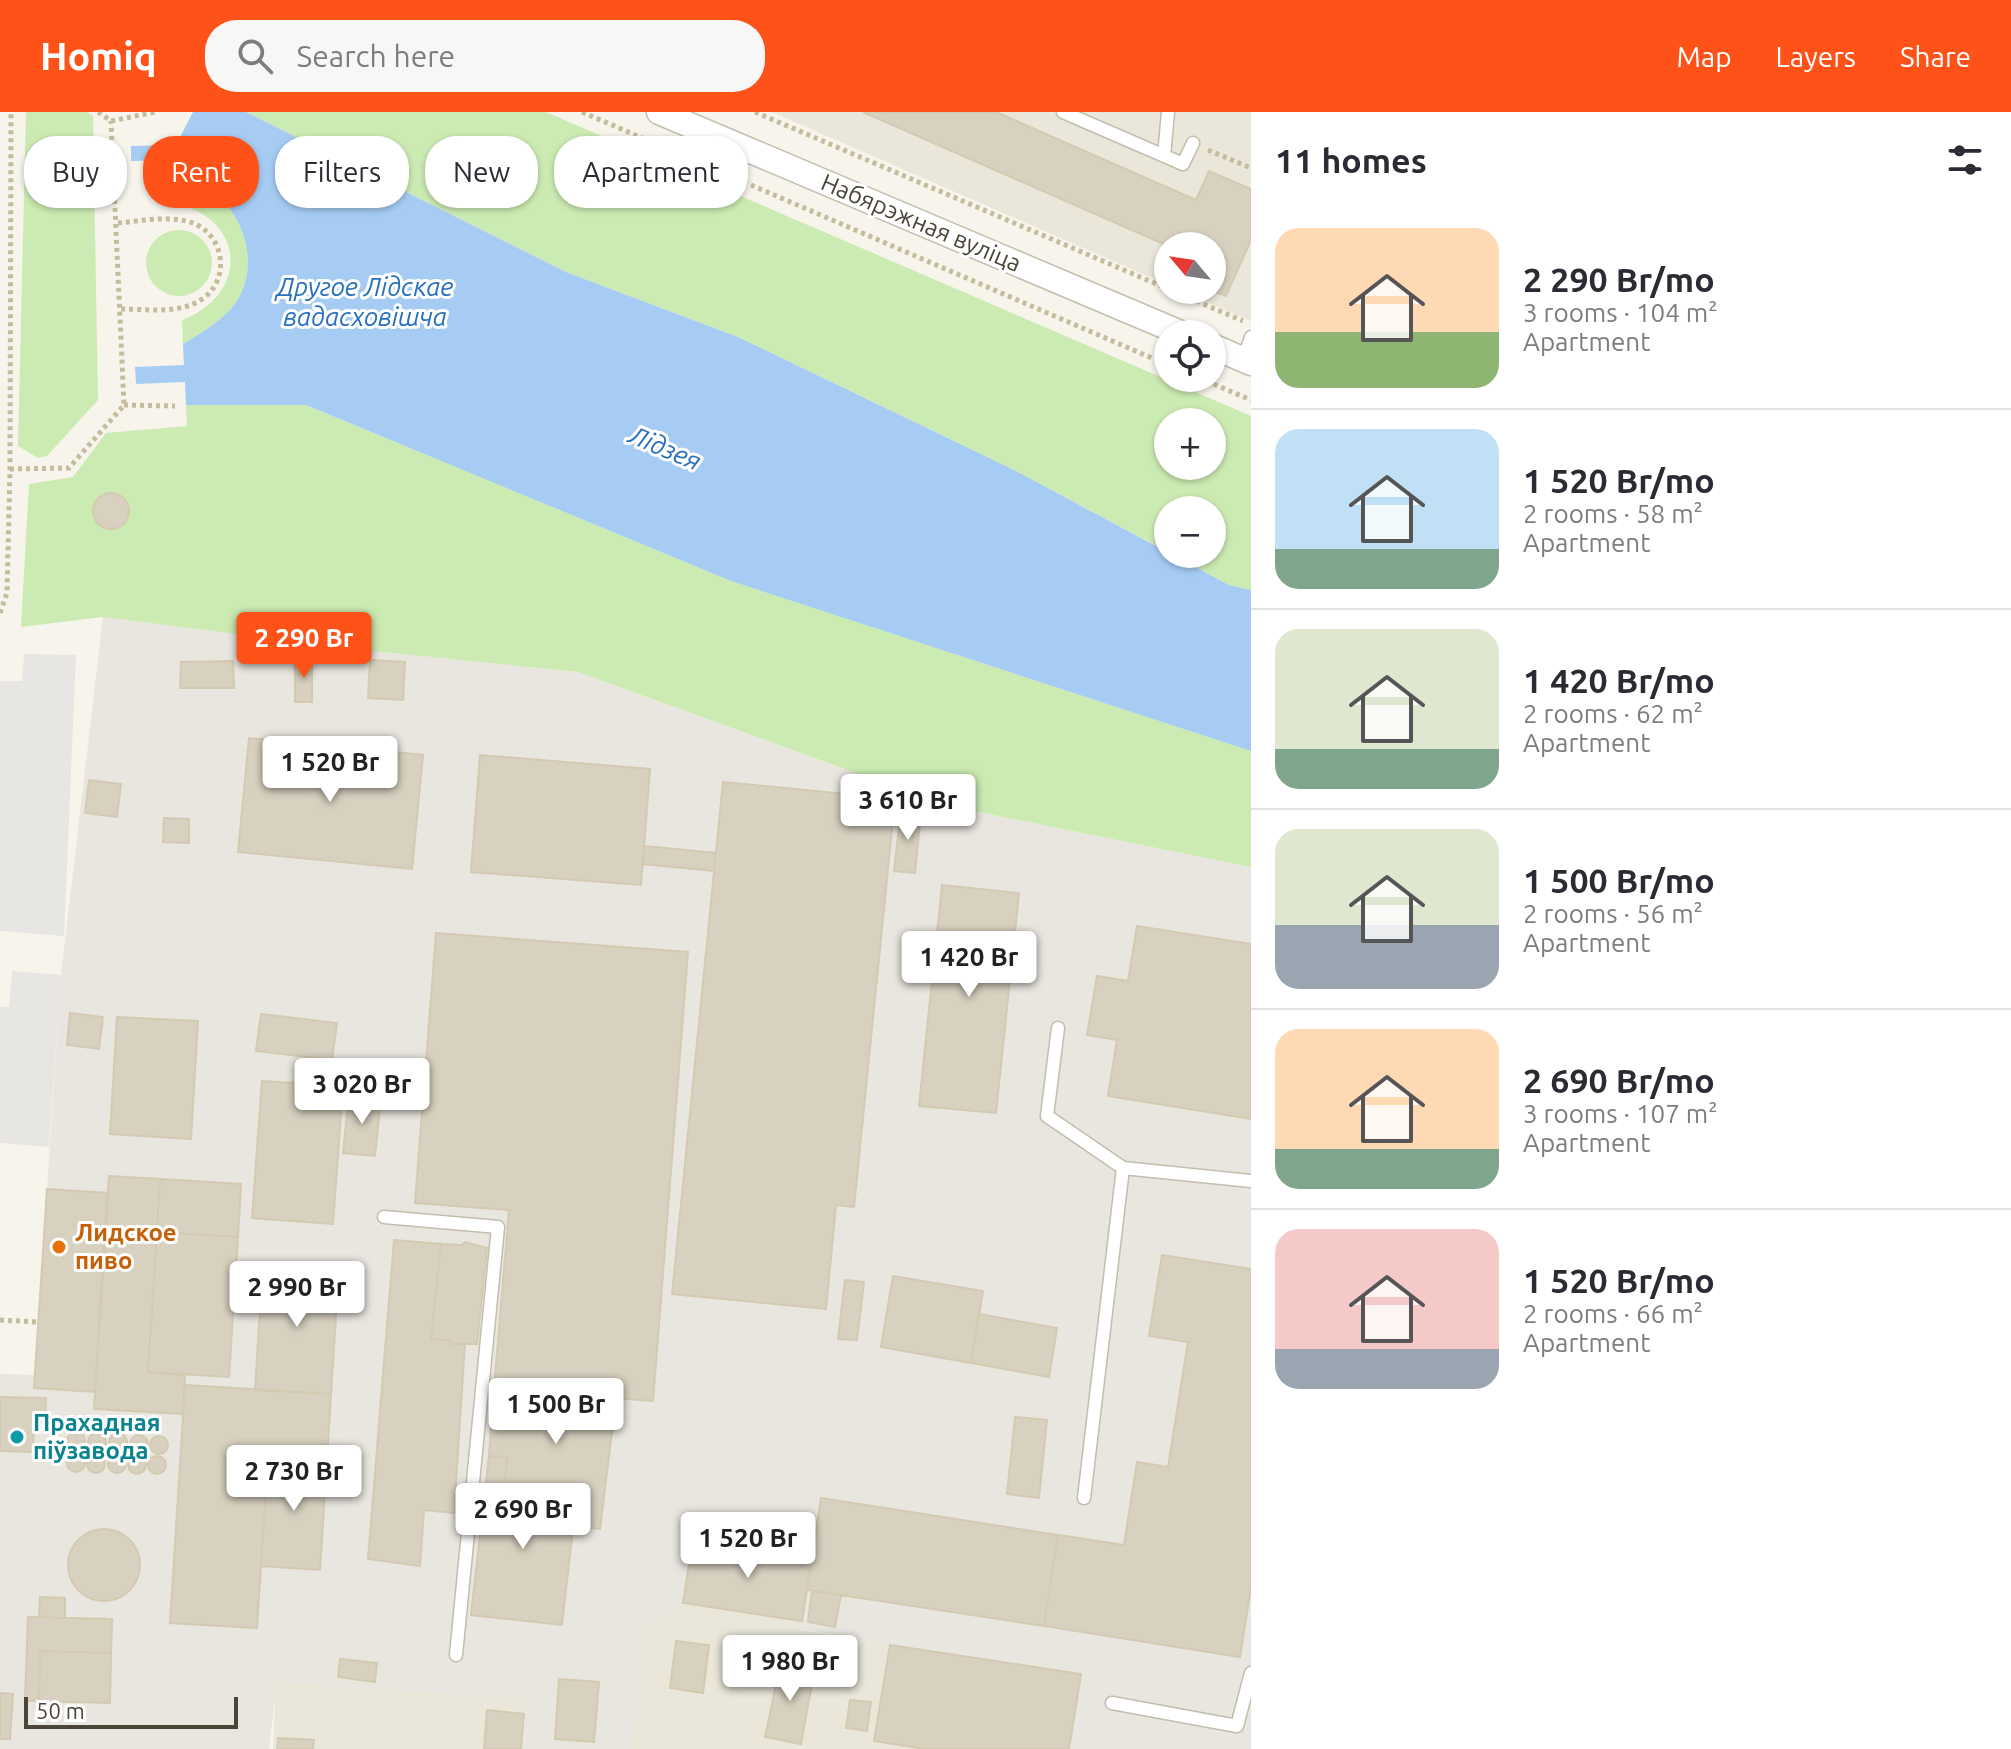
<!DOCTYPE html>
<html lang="en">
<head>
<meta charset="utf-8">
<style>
  :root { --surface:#fff; --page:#f7f7f7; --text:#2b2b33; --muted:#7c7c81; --line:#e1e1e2; --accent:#ff5219 }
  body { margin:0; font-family:Ubuntu,sans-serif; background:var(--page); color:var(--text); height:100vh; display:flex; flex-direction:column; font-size:30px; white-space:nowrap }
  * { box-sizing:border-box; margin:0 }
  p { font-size:26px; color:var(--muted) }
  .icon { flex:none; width:44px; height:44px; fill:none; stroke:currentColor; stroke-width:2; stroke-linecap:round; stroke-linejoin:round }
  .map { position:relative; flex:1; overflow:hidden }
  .sheet { display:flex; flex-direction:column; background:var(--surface); width:760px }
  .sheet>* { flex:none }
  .guide { position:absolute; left:24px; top:24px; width:760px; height:72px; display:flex; gap:16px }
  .needle { width:52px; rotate:299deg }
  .fabs { position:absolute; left:1154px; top:120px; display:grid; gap:16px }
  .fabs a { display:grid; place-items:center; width:72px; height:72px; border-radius:50%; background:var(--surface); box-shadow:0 2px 6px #0004; font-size:40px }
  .scale { position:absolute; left:24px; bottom:20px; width:214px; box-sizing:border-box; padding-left:8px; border:4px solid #4b4538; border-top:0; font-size:22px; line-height:28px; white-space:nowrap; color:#4b4538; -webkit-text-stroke:6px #fff; paint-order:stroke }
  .price { position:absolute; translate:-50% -68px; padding:0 18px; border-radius:8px; background:#fff; color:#222; font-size:26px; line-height:52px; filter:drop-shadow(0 2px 4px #0008) }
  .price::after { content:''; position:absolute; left:50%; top:48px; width:24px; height:18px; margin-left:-12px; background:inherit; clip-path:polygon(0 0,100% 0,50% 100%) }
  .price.current { background:var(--accent); color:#fff }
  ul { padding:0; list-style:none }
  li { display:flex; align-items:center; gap:24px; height:200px; padding:0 24px }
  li+li { border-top:2px solid var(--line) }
  li span { display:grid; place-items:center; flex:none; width:224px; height:160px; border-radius:24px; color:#555 }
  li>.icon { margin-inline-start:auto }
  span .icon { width:96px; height:96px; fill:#fffc; stroke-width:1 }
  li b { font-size:34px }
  h2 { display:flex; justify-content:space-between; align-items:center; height:96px; padding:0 24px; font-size:34px }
  .tag { padding:0 28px; border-radius:32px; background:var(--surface); box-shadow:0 2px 6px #0004; font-size:28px; line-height:72px }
  .tag.current { background:var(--accent); color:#fff }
  header { display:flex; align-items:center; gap:48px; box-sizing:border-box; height:112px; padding:0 40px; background:var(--accent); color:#fff }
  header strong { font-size:38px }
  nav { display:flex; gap:44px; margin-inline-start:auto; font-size:28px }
  .search { width:560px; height:72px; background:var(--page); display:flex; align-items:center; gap:20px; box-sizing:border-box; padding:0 28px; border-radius:32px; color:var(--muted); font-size:30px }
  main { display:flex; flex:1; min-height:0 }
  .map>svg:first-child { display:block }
  .residential { fill:#eae6d9 }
  .industrial { fill:#e9e5df }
  .green { fill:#ccebb2; fill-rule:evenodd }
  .parking { fill:#e8e6e2 }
  .water { fill:#a6ccf4 }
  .building { fill:#d8d1c0; stroke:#d4cab2; stroke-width:2 }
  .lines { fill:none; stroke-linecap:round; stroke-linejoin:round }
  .lane-casing { stroke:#c2bdad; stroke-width:15 }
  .street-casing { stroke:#c2bdad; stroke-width:27 }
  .path { stroke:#c5bb9d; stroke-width:5; stroke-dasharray:4 4; stroke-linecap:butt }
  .lane { stroke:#fff; stroke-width:12 }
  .street { stroke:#fff; stroke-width:24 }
  .food-dot { fill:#e8710a; stroke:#fff; stroke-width:3 }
  .culture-dot { fill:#0f9aa8; stroke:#fff; stroke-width:3 }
  .labels { text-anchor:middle; stroke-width:6; stroke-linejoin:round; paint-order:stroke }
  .street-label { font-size:24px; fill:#4b4538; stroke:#fff }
  .food-label { font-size:24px; font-weight:bold; fill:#c56008; stroke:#fff; text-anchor:start }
  .culture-label { font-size:24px; font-weight:bold; fill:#0d838f; stroke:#fff; text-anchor:start }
  .water-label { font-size:26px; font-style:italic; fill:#2a71bd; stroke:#fff }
</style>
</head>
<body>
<header>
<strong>Homiq</strong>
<div class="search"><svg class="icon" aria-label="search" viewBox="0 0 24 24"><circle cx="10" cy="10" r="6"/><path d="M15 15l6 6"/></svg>Search here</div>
<nav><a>Map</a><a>Layers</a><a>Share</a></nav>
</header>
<main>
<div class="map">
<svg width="1251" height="1637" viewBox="0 0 1251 1637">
  <rect width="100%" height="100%" fill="#f6f4eb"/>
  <path class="residential" d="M772 0H1251V209L1179 178H1212V134H1168V173Z
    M683 1491 802 1509 801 1518 890 1533 875 1629 925 1637H632L644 1513Z
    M276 1570 526 1587 523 1637H273Z"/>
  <path class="industrial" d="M103 505 353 537 578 560 944 693 1251 755V1637H925L874 1629 889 1533 801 1517 802 1509 683 1491 644 1514 632 1637H523L526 1587 277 1570 269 1637H0V1262L35 1263 61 863Z"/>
  <path class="green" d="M26 0H87L93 4 98 288 47 344 38 346 18 334Z
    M246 0H546L1251 304V478L1229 473 1171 442H1212V398H1168V440L1014 358 738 225 566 160ZM1168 310H1212V354H1168Z
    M177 66C188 70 202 73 212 80 245 103 260 154 236 190 224 208 202 220 183 232L182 208C247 184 248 109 177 92Z
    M146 151a33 33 0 1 1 66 0a33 33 0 1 1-66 0Z
    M186 293H306L731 469 1251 639V755L944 693 578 560 353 537 103 505 21 515 29 372 73 365 106 321 187 314Z"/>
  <path class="parking" d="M24 542 76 543 64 824 0 819V569H22Z
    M12 859 61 863 49 1035 0 1031V895H9Z"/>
  <path class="water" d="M193 0H246L566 160 738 225 1014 358 1229 473 1251 478V639L731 469 306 293H186L185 270 136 272 135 255 184 253 183 232C202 220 224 208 236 190 260 154 245 103 212 80 202 73 188 70 177 66V48L131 49V34L176 33Z"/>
  <path class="building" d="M863 0H996L1196 88 1209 59 1251 77V128L1226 184 1211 178 1212 134H1168Z
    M93 399a18 18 0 1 1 36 0a18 18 0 1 1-36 0Z
    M295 546H312V590H295Z
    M370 548 405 550 403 588 368 586Z
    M233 549 234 576H180L181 550Z
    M249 626 423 643 412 757 238 740Z
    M480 643 650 657 641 773 471 760Z
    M89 668 121 672 117 705 85 701Z
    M723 670 895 687 854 1095 836 1093 826 1197 672 1182Z
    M901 698 921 701 915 761 894 759Z
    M164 706 189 707V731L163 730Z
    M644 734 716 741 714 759 643 752Z
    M942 773 1019 781 996 1001 919 994Z
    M1137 814 1251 832V1007L1108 984 1117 928 1087 923 1097 864 1128 869Z
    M436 821 688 840 653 1289 494 1277 509 1098 415 1091Z
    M70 901 103 905 99 937 67 933Z
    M261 902 337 911 332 948 256 939Z
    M117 905 198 909 191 1027 110 1022Z
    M262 969 343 974 333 1112 252 1106Z
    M349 983 381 986 375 1044 343 1041Z
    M109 1064 160 1067 157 1120 105 1117Z
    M160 1067 241 1072 238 1125 157 1120Z
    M47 1077 108 1081 95 1280 34 1276Z
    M105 1117 157 1120 148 1260 185 1263 183 1302 94 1297Z
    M157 1120 238 1125 229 1265 148 1260Z
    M394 1128 441 1132 431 1227 449 1228 451 1232 465 1231 454 1401 424 1398 420 1454 368 1447Z
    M465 1130 487 1136 477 1232H451L449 1228 431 1227 441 1132 462 1133Z
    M1162 1143 1251 1157V1475L1240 1545 1044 1514 1058 1423 1124 1433 1137 1350 1168 1355 1188 1230 1149 1224Z
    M263 1151 339 1156 331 1282 255 1278Z
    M893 1164 983 1179 971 1251 881 1235Z
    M845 1168 864 1170 857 1228 838 1227Z
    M979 1202 1057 1216 1049 1265 971 1251Z
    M185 1273 331 1282 327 1348 268 1344 257 1516 170 1511Z
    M494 1277 616 1287 600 1417 572 1414 577 1381 504 1373 507 1346 489 1344Z
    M0 1285 46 1286 45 1311H34L33 1340 0 1339Z
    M1015 1305 1047 1308 1039 1386 1007 1382Z
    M67 1329a9 9 0 1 1 18 0a9 9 0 1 1-18 0Z
    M88 1330a9 9 0 1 1 18 0a9 9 0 1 1-18 0Z
    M109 1330a9 9 0 1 1 18 0a9 9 0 1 1-18 0Z
    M130 1332a9 9 0 1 1 18 0a9 9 0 1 1-18 0Z
    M150 1333a9 9 0 1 1 18 0a9 9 0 1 1-18 0Z
    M67 1351a9 9 0 1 1 18 0a9 9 0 1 1-18 0Z
    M87 1352a9 9 0 1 1 18 0a9 9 0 1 1-18 0Z
    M108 1352a9 9 0 1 1 18 0a9 9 0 1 1-18 0Z
    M268 1344 327 1348 320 1458 261 1454Z
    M489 1344 507 1346 504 1373 577 1381 562 1513 471 1503Z
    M128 1353a9 9 0 1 1 18 0a9 9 0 1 1-18 0Z
    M148 1353a9 9 0 1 1 18 0a9 9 0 1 1-18 0Z
    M821 1386 1058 1423 1044 1514 807 1478Z
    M68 1453a36 36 0 1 1 72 0a36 36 0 1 1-72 0Z
    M693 1427 812 1445 802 1509 683 1491Z
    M812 1479 841 1483 835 1515 808 1510Z
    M40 1485 65 1486V1506L39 1505Z
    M28 1505 112 1507 111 1541 40 1539 39 1589H25Z
    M676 1529 709 1533 703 1581 670 1576Z
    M890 1533 1081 1562 1069 1637H925L874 1629Z
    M40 1539 111 1541 110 1591 39 1589Z
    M340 1547 377 1551 375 1570 338 1565Z
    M781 1549 815 1556 801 1632 765 1625Z
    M559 1567 599 1570 594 1630 555 1627Z
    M0 1581 13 1582 10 1627H0Z
    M850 1588 871 1590 867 1619 846 1616Z
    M487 1598 524 1602 521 1637H484Z
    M278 1626 314 1628 313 1637H277Z"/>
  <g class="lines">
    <defs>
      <path id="lane" d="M1063 0 1183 52 1193 31
        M1164 44 1168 0
        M1243 248 1251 225
        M1058 916 1047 1004 1123 1056
        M384 1105 498 1115 456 1543
        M1084 1386 1123 1056 1251 1069
        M1112 1591 1237 1614 1251 1561"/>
      <path id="street" d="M659 0 1183 222
        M1212 234 1251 251"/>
    </defs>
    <use href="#lane" class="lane-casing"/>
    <use href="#street" class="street-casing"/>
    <path class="path" d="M98 0 111 9 155 0
      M582 0 1168 253
      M755 0 1243 209
      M1208 38 1251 56
      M118 111C140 109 164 104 186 109 221 116 233 162 205 185 182 203 148 197 121 197
      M1199 266 1251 288
      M124 293 175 294
      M10 357 69 356 124 293 111 9
      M0 501 7 481 10 357 11 0
      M0 1208 38 1210"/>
    <use href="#lane" class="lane"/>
    <use href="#street" class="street"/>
  </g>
  <circle class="food-dot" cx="59" cy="1135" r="8"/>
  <circle class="culture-dot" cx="17" cy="1325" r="8"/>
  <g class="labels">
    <g class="street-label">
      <text transform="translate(921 111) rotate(23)" y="8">Набярэжная вуліца</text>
    </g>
    <g class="food-label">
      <text x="75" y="1129">Лидское<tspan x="75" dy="28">пиво</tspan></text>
    </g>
    <g class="culture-label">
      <text x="33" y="1319">Прахадная<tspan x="33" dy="28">піўзавода</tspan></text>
    </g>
    <g class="water-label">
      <text x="365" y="184">Другое Лідскае<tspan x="365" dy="30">вадасховішча</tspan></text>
      <text transform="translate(665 336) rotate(23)" y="9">Лідзея</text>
    </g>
  </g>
</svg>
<div class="fabs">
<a><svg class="needle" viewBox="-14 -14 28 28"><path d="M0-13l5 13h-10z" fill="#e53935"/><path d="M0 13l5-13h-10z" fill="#7c7c81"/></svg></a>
<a><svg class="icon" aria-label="locate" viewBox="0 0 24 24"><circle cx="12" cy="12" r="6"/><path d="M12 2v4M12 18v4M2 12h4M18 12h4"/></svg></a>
<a>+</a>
<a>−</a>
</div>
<div class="scale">50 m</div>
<b class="price current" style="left:304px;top:568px">2 290 Br</b>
<b class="price" style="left:330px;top:692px">1 520 Br</b>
<b class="price" style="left:908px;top:730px">3 610 Br</b>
<b class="price" style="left:969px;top:887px">1 420 Br</b>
<b class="price" style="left:362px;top:1014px">3 020 Br</b>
<b class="price" style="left:297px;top:1217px">2 990 Br</b>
<b class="price" style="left:556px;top:1334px">1 500 Br</b>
<b class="price" style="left:294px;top:1401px">2 730 Br</b>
<b class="price" style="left:523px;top:1439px">2 690 Br</b>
<b class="price" style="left:748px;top:1468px">1 520 Br</b>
<b class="price" style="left:790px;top:1591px">1 980 Br</b>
<div class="guide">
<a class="tag">Buy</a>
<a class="tag current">Rent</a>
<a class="tag">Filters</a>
<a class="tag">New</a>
<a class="tag">Apartment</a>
</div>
</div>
<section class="sheet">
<h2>11 homes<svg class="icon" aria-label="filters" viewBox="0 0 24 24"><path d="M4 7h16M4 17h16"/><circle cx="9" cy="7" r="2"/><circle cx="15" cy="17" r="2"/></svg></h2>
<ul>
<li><span style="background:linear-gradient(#ffd9b3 65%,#8fb573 0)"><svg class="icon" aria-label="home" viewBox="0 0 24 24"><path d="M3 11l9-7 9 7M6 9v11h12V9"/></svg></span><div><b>2 290 Br/mo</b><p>3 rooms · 104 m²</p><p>Apartment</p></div></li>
<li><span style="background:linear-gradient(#bfe0f5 75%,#7fa58c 0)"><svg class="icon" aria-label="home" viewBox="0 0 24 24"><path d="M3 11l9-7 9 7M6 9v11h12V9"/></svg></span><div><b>1 520 Br/mo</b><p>2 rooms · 58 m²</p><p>Apartment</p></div></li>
<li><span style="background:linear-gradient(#dfe7d0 75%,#7fa58c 0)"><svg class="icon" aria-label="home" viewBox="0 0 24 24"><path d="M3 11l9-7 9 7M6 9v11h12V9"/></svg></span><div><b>1 420 Br/mo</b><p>2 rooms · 62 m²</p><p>Apartment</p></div></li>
<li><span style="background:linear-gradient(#dfe7d0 60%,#9aa5b1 0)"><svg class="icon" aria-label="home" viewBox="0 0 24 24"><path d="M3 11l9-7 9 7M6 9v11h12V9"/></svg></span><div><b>1 500 Br/mo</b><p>2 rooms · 56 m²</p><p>Apartment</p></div></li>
<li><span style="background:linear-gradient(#ffd9b3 75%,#7fa58c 0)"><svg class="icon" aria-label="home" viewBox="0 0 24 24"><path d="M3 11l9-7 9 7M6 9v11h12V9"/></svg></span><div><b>2 690 Br/mo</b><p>3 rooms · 107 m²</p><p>Apartment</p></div></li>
<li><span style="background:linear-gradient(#f6c9c9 75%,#9aa5b1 0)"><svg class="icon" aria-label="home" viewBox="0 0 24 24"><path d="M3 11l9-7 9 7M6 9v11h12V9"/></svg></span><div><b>1 520 Br/mo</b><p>2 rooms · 66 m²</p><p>Apartment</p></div></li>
</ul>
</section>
</main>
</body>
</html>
